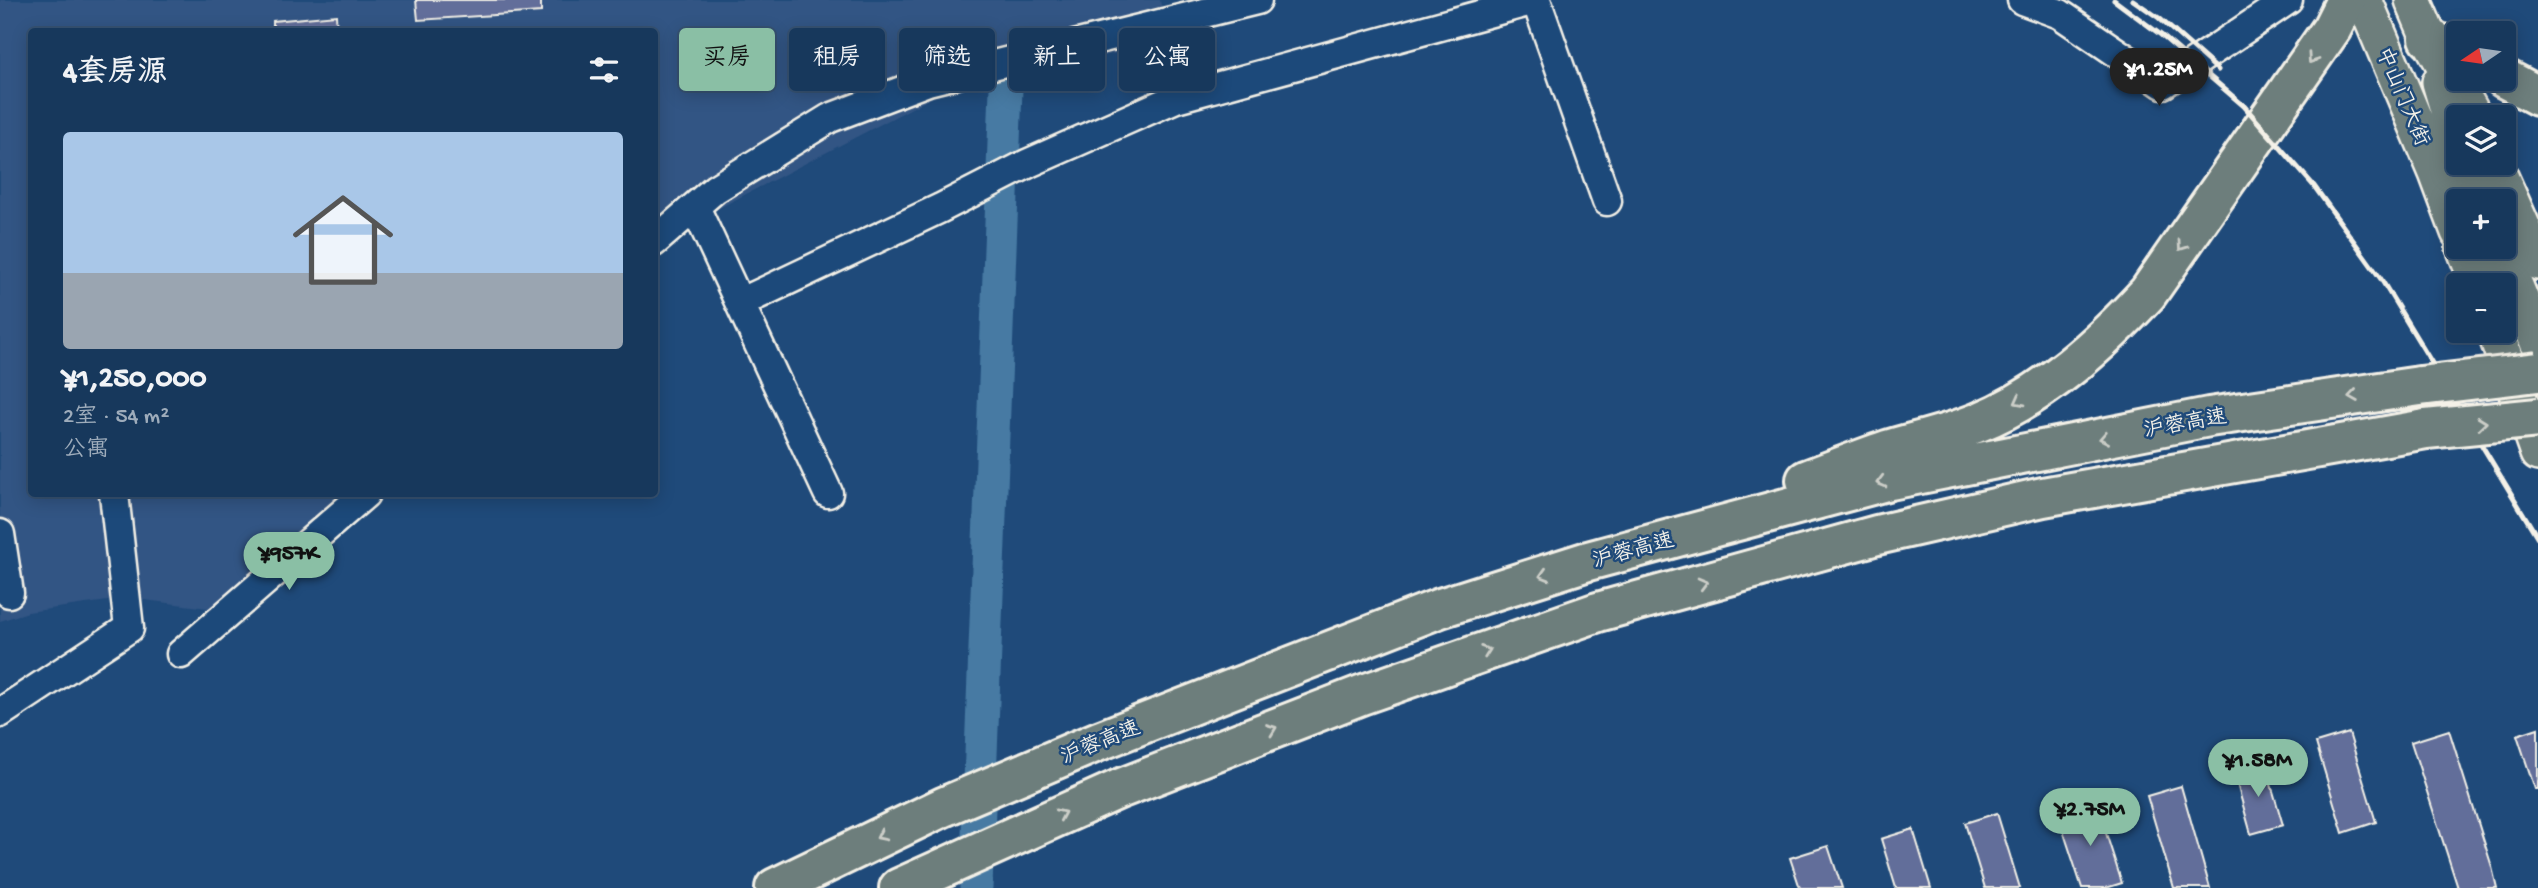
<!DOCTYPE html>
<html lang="zh">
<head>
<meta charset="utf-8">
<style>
  :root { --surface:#17385c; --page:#203f62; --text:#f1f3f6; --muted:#9eacbb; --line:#365272; --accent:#8abfa5 }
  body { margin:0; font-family:"Gochi Hand","LXGW WenKai TC",sans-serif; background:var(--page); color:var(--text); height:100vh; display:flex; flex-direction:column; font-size:26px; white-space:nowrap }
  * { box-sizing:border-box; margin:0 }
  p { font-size:23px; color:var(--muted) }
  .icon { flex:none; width:38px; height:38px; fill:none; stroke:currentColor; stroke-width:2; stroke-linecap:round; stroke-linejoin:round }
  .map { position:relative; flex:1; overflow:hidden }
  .side { position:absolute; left:28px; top:28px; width:630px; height:469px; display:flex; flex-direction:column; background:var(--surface); border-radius:7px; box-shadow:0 4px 18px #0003,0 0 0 2px var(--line) }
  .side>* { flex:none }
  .banner { position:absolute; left:679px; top:28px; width:665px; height:63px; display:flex; gap:14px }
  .needle { width:46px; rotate:257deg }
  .buttons { position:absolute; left:2446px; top:21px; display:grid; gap:14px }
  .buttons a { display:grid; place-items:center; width:70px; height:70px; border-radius:7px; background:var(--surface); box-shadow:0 4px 18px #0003,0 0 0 2px var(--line); font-size:35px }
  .price { position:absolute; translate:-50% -60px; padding:0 16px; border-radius:24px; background:var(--accent); color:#111; font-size:23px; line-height:46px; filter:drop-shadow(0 2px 4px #0008) }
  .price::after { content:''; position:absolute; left:50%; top:42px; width:21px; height:16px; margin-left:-10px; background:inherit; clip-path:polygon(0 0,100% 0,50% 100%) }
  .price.selected { background:#222; color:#fff }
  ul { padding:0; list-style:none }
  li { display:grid; align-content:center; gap:14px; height:371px; padding:0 35px }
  li span { display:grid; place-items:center; height:217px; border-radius:7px; color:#555 }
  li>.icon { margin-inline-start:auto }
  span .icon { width:126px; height:126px; fill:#fffc; stroke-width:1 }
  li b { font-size:30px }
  h2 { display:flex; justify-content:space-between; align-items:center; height:84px; padding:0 35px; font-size:30px }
  .tag { padding:0 24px; border-radius:7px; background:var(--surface); box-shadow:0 4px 18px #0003,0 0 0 2px var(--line); font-size:24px; line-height:63px }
  .tag.selected { background:var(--accent); color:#111 }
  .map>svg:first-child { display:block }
  .built { fill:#335584 }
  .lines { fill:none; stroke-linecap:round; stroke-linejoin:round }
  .river { stroke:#467aa3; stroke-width:33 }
  .building { fill:#626e9a; stroke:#f4f1e8; stroke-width:2 }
  .minor-casing { stroke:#f4f1e8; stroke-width:33 }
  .major-casing { stroke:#f4f1e8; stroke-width:40 }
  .highway-casing { stroke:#f4f1e8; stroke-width:44 }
  .minor { stroke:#1f4a7a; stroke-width:28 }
  .major { stroke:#6d7e7c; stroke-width:35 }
  .highway { stroke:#6d7e7c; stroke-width:38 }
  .rail { stroke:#f4f1e8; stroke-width:5 }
  .highway-bridge-casing { stroke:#f4f1e8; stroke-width:44; stroke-linecap:butt }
  .highway-bridge { stroke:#6d7e7c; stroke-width:38 }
  .oneway { stroke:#cccec8 }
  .labels { text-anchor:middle; stroke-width:5; stroke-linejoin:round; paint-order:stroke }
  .street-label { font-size:21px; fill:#f4f1e8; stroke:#1f4a7a }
</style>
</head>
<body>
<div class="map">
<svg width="2538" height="888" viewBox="0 0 2538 888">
  <rect width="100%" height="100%" fill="#1f4a7a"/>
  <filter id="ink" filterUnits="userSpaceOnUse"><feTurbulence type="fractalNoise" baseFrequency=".0143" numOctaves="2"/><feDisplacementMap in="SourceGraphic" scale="14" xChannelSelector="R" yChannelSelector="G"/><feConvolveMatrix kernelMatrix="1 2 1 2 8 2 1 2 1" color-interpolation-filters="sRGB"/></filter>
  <g filter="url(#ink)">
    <path class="built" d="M0 0H1160L1167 41 933 97 700 218 655 227 654 32H32V494H371L232 611 129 598 28 612 0 621Z"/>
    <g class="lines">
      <path class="river" d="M976 888 1006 89"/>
    </g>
    <path class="building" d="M416 0H541V12L418 20Z
      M336 15 337 32H273V21Z
      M2538 728V789H2535L2517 735Z
      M2449 730 2492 867 2497 888H2458L2411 742Z
      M2349 733 2376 822 2343 833 2316 743Z
      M2265 764 2283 825 2251 834 2234 773Z
      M2181 786 2210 888H2174L2147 796Z
      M2096 802 2122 883 2106 888H2082L2058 815Z
      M1997 813 2020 888H1985L1965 823Z
      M1913 829 1931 888H1896L1881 839Z
      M1828 846 1842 888H1800L1790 858Z"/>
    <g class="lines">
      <defs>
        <path id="minor" d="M1536 0 1607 201
          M2022 0 2060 14 2163 84 2288 0
          M695 207 828 493
          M654 242 715 189 830 118 928 81 1257 0
          M740 303 941 208 1029 163 1176 98 1535 0
          M0 534 9 593
          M181 654 365 494
          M0 713 129 628 114 494"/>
        <path id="major" d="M2364 0 2437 173 2459 232
          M2413 0 2429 38 2474 117
          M2440 82 2459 147
          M2465 163 2480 201
          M2494 163 2538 262
          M2464 247 2479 285
          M2499 247 2538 342
          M2495 331 2538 453"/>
        <path id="highway" d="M2429 38 2459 54
          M2504 78 2538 96
          M1806 480C1833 470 1860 459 1887 450 1917 441 1950 434 1979 422 2045 395 2101 344 2148 293L2332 28 2346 0
          M775 888 943 807 1099 741 1440 608 1588 561 1890 480 2209 417 2420 386
          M899 888 1119 789 1361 695 1598 612 1877 535 2043 497 2426 429"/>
      </defs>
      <use href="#minor" class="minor-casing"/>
      <use href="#major" class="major-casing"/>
      <use href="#highway" class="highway-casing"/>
      <use href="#minor" class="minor"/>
      <use href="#major" class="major"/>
      <use href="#highway" class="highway"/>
      <path class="rail" d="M2114 0 2161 35 2244 106 2314 186 2381 279 2538 538
        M2133 0 2159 18 2218 70"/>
      <defs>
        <path id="highway-bridge" d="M2420 386 2538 372
          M2426 429 2538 418"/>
      </defs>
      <use href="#highway-bridge" class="highway-bridge-casing"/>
      <use href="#highway-bridge" class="highway-bridge"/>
    </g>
    <defs><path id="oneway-chevron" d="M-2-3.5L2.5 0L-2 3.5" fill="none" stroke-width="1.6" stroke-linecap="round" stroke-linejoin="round" transform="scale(1.75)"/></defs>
    <g class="oneway">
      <use href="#oneway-chevron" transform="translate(2312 59) rotate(124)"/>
      <use href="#oneway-chevron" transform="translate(2182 246) rotate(125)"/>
      <use href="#oneway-chevron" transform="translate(2353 396) rotate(172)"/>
      <use href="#oneway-chevron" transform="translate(2019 401) rotate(152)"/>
      <use href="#oneway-chevron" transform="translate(2482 423) rotate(-6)"/>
      <use href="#oneway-chevron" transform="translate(2104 438) rotate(169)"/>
      <use href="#oneway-chevron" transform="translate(1881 482) rotate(165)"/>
      <use href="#oneway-chevron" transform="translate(1544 575) rotate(163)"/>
      <use href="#oneway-chevron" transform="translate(1703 583) rotate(-15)"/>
      <use href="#oneway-chevron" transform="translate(1486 651) rotate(-19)"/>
      <use href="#oneway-chevron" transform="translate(1272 729) rotate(-21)"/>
      <use href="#oneway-chevron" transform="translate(1061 814) rotate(-24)"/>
      <use href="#oneway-chevron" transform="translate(881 836) rotate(154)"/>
    </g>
  </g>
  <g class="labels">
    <g class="street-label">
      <text transform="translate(2404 96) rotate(67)" y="7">中山门大街</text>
      <text transform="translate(2185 422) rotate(-10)" y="7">沪蓉高速</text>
      <text transform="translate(1633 549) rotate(-15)" y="7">沪蓉高速</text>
      <text transform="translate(1100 741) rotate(-22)" y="7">沪蓉高速</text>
    </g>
  </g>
</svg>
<div class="buttons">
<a><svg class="needle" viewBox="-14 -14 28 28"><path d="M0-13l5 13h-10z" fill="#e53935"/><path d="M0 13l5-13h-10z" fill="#9eacbb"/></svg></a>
<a><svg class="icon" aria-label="layers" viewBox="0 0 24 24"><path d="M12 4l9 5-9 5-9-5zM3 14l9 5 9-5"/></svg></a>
<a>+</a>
<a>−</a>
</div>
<b class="price selected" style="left:2159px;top:108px">¥1.25M</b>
<b class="price" style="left:289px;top:592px">¥957K</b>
<b class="price" style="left:2258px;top:799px">¥1.58M</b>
<b class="price" style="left:2090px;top:848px">¥2.75M</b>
<div class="banner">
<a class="tag selected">买房</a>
<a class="tag">租房</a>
<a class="tag">筛选</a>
<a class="tag">新上</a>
<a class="tag">公寓</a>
</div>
<section class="side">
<h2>4套房源<svg class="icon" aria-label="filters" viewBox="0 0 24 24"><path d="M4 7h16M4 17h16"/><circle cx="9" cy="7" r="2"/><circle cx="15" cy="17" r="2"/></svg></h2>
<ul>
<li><span style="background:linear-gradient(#a9c7e8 65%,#9aa5b1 0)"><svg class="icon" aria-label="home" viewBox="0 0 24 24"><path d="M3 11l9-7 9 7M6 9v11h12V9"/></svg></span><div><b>¥1,250,000</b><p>2室 · 54 m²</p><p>公寓</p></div></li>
</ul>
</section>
</div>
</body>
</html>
